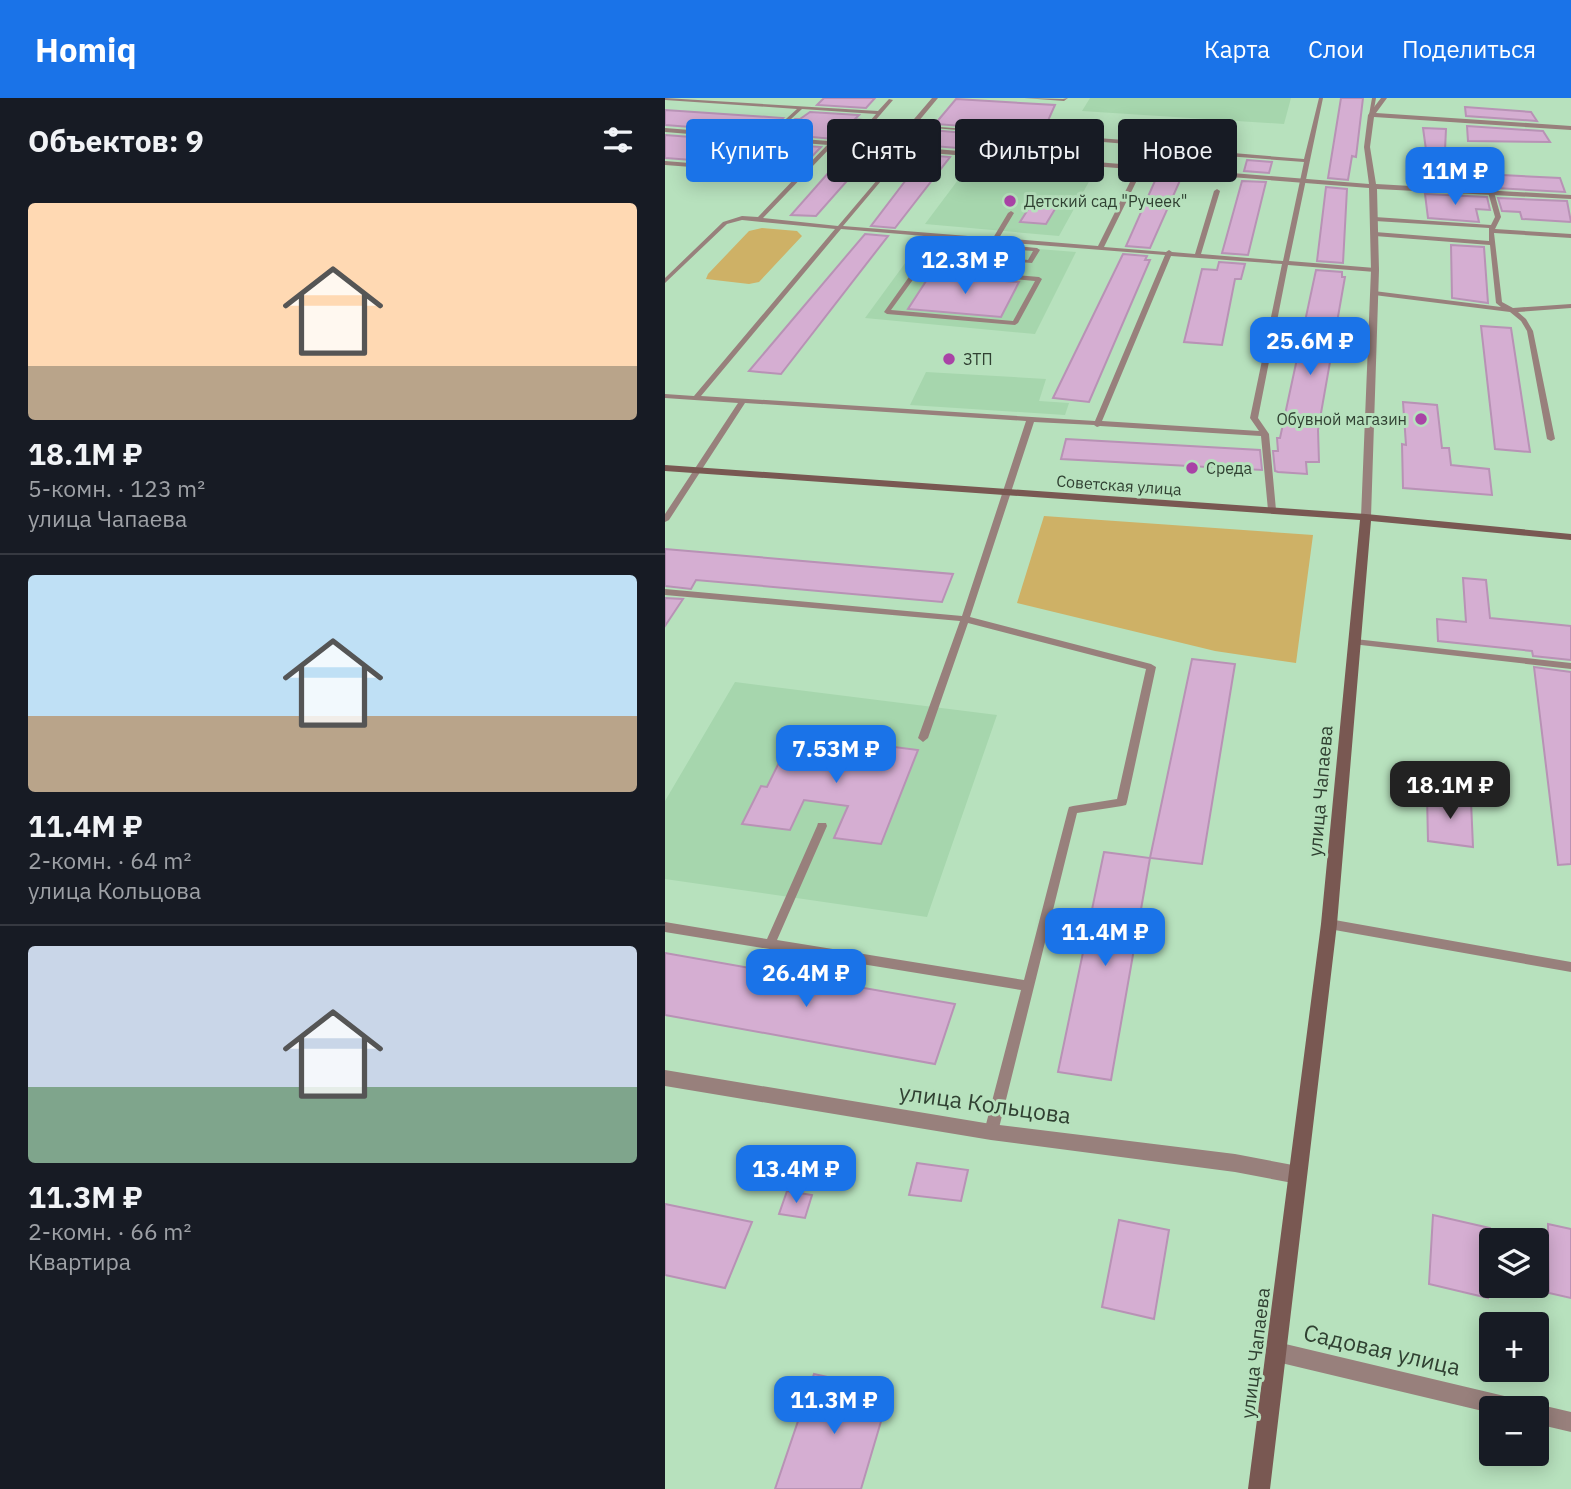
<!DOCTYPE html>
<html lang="ru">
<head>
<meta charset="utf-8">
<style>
  :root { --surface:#171b24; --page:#242831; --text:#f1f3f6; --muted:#9ea1a6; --line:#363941; --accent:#1a73e8 }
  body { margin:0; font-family:"IBM Plex Sans",sans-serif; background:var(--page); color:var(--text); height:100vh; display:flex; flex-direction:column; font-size:26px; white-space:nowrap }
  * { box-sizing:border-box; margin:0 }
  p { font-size:23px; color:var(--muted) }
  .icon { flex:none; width:38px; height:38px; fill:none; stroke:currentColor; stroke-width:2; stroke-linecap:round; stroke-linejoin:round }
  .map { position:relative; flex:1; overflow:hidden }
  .panel { display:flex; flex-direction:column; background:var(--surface); width:665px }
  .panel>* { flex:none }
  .banner { position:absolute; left:21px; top:21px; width:665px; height:63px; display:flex; gap:14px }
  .controls { position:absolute; left:814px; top:1130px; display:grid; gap:14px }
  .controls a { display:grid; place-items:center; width:70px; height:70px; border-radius:7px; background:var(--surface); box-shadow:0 4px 18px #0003; font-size:35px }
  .price { position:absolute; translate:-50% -60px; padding:0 16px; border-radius:14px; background:var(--accent); color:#fff; font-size:23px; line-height:46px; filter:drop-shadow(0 2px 4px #0008) }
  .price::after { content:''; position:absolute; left:50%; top:42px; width:21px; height:16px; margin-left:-10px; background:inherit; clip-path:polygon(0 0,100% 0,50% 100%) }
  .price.current { background:#222; color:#fff }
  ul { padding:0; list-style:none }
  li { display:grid; align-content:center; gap:14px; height:371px; padding:0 28px }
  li+li { border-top:2px solid var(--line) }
  li span { display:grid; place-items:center; height:217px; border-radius:7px; color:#555 }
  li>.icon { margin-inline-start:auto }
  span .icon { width:126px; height:126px; fill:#fffc; stroke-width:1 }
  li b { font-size:30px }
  h2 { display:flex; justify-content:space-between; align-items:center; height:84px; padding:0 28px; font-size:30px }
  .pill { padding:0 24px; border-radius:7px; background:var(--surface); box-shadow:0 4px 18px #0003; font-size:24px; line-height:63px }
  .pill.current { background:var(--accent); color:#fff }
  header { display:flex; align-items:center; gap:42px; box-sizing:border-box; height:98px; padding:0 35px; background:var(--accent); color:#fff }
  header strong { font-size:33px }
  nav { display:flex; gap:38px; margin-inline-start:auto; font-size:24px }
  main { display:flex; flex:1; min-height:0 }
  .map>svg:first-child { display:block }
  .built { fill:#a6d6ad }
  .green { fill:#ceb166 }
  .building { fill:#d5aed2; stroke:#b892b5; stroke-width:2 }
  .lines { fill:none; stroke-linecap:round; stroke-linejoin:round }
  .lane { fill:#98807c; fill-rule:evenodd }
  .street { fill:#98807c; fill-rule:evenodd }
  .secondary { fill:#795852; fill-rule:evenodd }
  .poi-dot { fill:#a943a6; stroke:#b7e1bd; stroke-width:2.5 }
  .labels { text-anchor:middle; stroke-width:6; stroke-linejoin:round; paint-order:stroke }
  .far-poi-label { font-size:16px; fill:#304132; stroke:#b7e1bd; text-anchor:start }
  .far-street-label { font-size:16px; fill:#304132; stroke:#b7e1bd }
  .street-label { font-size:19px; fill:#304132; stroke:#b7e1bd }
  .near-street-label { font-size:23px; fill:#304132; stroke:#b7e1bd }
</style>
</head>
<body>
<header>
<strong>Homiq</strong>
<nav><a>Карта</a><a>Слои</a><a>Поделиться</a></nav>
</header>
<main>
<section class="panel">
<h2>Объектов: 9<svg class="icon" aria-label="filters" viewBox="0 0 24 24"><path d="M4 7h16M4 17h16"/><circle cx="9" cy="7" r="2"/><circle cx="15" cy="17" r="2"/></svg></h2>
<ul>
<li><span style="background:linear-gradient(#ffd9b3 75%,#b9a48a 0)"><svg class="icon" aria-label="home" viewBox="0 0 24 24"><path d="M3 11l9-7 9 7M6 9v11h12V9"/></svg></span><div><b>18.1M ₽</b><p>5-комн. · 123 m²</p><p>улица Чапаева</p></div></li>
<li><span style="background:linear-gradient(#bfe0f5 65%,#b9a48a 0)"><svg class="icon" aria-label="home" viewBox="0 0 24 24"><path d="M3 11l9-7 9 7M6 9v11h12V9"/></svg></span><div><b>11.4M ₽</b><p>2-комн. · 64 m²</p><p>улица Кольцова</p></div></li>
<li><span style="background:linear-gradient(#c9d6e8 65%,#7fa58c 0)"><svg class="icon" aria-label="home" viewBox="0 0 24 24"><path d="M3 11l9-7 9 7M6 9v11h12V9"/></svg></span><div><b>11.3M ₽</b><p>2-комн. · 66 m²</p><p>Квартира</p></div></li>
</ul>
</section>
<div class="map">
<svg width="906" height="1391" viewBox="0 0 906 1391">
  <rect width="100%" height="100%" fill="#b7e1bd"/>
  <path class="built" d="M425 0H626L619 26 417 13Z
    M302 70 426 80 394 138 260 126Z
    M257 142 411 154 370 236 200 220Z
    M261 274 381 281 374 303 404 305 400 317 245 307Z
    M70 584 332 617 262 819 0 781V703Z"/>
  <path class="green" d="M97 130 132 133 137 138 94 184 84 186 41 181 43 176 84 133Z
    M379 418 648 437 631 565 550 553 352 505Z"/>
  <path class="building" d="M159 0H210L201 10 152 7Z
    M676 0H698L691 59 687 58 683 82 663 80Z
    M291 1 390 7 378 34 270 26Z
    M800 9 866 14 872 23 801 18Z
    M0 12 118 20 101 35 0 27Z
    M145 14 194 17 190 21 198 22 180 42 113 36 130 21H135Z
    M802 28 878 33 885 44 803 43Z
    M758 30 781 31 779 74 895 80 900 94 761 86 755 59H762Z
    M265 32 374 41 370 48 298 43 293 50 267 48 273 41 259 40Z
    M0 37 156 49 136 70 0 60Z
    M501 56 525 58 521 69 497 67Z
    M260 57 285 59 230 130 206 128Z
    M582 62 607 64 604 75 579 73Z
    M172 65 197 66 151 118 126 117Z
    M493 76 517 78 485 150 461 148Z
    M577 83 601 84 583 157 557 155Z
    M661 89 682 91 678 165 652 163Z
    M760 96 822 99 825 112 811 111 814 124 763 120Z
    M371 99 396 101 381 126 355 124Z
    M833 100 902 103 906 124 857 121 855 114 837 113Z
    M200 136 223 138 116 276 84 273Z
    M786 147 819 149 823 205 787 200Z
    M458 156 482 158 480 162H485L424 304 388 300Z
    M554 164 580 166 576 181H570L557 247 519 244 537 171 552 172Z
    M651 172 677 174V179H680L653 332 654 364H641L642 376 613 374 610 373 608 353H613L612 340H615Z
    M265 177 327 182 354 184 336 219 243 211Z
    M816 228 846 230 865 354 830 351Z
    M738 304 772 307 777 350H784L786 367 824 371 827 397 738 390 737 346 741 347Z
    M401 341 595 352 597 372 396 361Z
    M0 451 288 476 277 504 31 482 26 491 0 488Z
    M798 480 821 482 825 520 906 528V562L868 558 867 553 773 543 772 521 801 524Z
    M0 500 18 501 0 528Z
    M527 561 570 566 537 766 485 760Z
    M869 569 906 574V766L893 767Z
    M128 636 253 652 216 746 169 740 183 708 139 702 125 732 77 726 96 688 102 689Z
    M762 697 806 703 808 749 763 743Z
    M439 754 485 760 446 982 393 974Z
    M0 855 290 906 270 966 0 917Z
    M252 1065 303 1072 296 1103 244 1097Z
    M122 1093 147 1097 140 1120 114 1116Z
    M0 1106 87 1124 60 1190 0 1177Z
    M768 1117 825 1130 823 1200 764 1186Z
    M454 1122 504 1132 489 1221 437 1209Z
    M883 1126 906 1131V1200L884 1195Z
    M149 1276 225 1293 196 1391H110Z"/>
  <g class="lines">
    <path class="lane" d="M0 0 213 13 224 1 228 2 203 31 199 30 211 16 137 11 103 42 101 39 132 11 0 2Z
      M359 0 398 1 403 0 399 3Z
      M654 0H658L624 163 710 170 713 172 710 174 623 167 593 320 604 336 611 412 607 414 603 412 596 338 435 328 432 329 429 327 369 324 305 519 486 566 491 569 462 704 461 707 457 708 412 715 333 1034 331 1038 326 1040 321 1038 319 1034 356 892 0 834V824L102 841 152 728 153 725H161L162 728 112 842 359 882 403 712 404 709 408 708 452 701 481 571 303 525 263 640 258 644 253 640 295 523 0 497V491L297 518 361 323 80 305 4 422 0 424V416L73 305 0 300V296L29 298 170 131 77 122 62 126 0 185V180L58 124 77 118 93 119 133 77 0 67V63L136 74 165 44H169V46L98 120 173 128 241 48 243 51 178 128 328 140 343 115 346 113 349 115 334 140 433 148 473 68 476 66 479 68 439 149 501 154 504 152 507 154 530 156 549 93 552 91 555 93 536 156 618 163 639 64 496 53 474 47 244 28 246 27 474 43 496 49 639 61ZM176 131 330 144 312 174 251 169 219 214 222 216 350 227 353 225 377 181 374 179 318 174 325 162 367 165 375 152 372 150 339 147 337 148 330 159H327L336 144 500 157 430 323 36 298ZM341 151 368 153 363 162 336 159ZM506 158 617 166 585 320 594 333 437 323ZM255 172 370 183 348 223 226 212Z
      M707 0H711L708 17 706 18 704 17Z
      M747 55 752 56 759 92 754 91Z
      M826 92 829 94 836 119 830 131 906 136V140L829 135 837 204 848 210 906 206V210L853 214 861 221 868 233 890 341 886 343 882 341 862 233 856 223 845 214 709 197 706 195 709 193 836 209 831 205 825 147 710 138 707 136 710 134 824 143V130L710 123 707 121 710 119 826 127 830 119 823 94Z
      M690 541 906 565V571L687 546 685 544Z
      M664 821 906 864V874L664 831 660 829 658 826 660 823Z"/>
    <path class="street" d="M267 0H273L233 48 704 86 699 49 703 17 716 0H722L711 15 906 28V32L709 19 705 49 711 86 906 97V101L712 91 714 172 706 419 701 422 696 419 706 172 704 90 0 34V30L226 48Z
      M0 972 326 1026 570 1056 633 1068 639 1071 642 1077 639 1083 633 1086 570 1074 326 1042 0 988Z
      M612 1244 852 1301 859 1304 862 1311H826V1315L612 1264 605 1261 602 1254 605 1247Z
      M872 1306 906 1314V1334L872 1326V1311H864Z"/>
    <path class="secondary" d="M0 367 701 416 906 436V442L706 423 672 826 605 1391H583L656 826 695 422 0 373Z"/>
  </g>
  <g class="poi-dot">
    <circle cx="345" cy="103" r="7"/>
    <circle cx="284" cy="261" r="7"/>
    <circle cx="756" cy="321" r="7"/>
    <circle cx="527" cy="370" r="7"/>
  </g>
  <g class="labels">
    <g class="far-poi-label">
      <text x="359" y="109">Детский сад "Ручеек"</text>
      <text x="298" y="267">ЗТП</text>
      <text x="742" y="327" text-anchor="end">Обувной магазин</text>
      <text x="541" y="376">Среда</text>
    </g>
    <g class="far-street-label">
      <text transform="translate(454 387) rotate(4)" y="6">Советская улица</text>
    </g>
    <g class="street-label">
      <text transform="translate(655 693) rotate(-85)" y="7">улица Чапаева</text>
      <text transform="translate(590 1255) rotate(-83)" y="7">улица Чапаева</text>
    </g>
    <g class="near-street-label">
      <text transform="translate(320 1006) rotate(8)" y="8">улица Кольцова</text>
      <text transform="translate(717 1252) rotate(13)" y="8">Садовая улица</text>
    </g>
  </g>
</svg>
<div class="controls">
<a><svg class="icon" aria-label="layers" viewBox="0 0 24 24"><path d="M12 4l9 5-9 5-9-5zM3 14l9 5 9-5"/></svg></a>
<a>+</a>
<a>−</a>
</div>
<b class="price" style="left:790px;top:109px">11M ₽</b>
<b class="price" style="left:300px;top:198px">12.3M ₽</b>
<b class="price" style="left:645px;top:279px">25.6M ₽</b>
<b class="price" style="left:171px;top:687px">7.53M ₽</b>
<b class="price current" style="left:785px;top:723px">18.1M ₽</b>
<b class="price" style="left:440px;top:870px">11.4M ₽</b>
<b class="price" style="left:141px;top:911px">26.4M ₽</b>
<b class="price" style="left:131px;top:1107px">13.4M ₽</b>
<b class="price" style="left:169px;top:1338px">11.3M ₽</b>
<div class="banner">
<a class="pill current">Купить</a>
<a class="pill">Снять</a>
<a class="pill">Фильтры</a>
<a class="pill">Новое</a>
</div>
</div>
</main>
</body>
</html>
